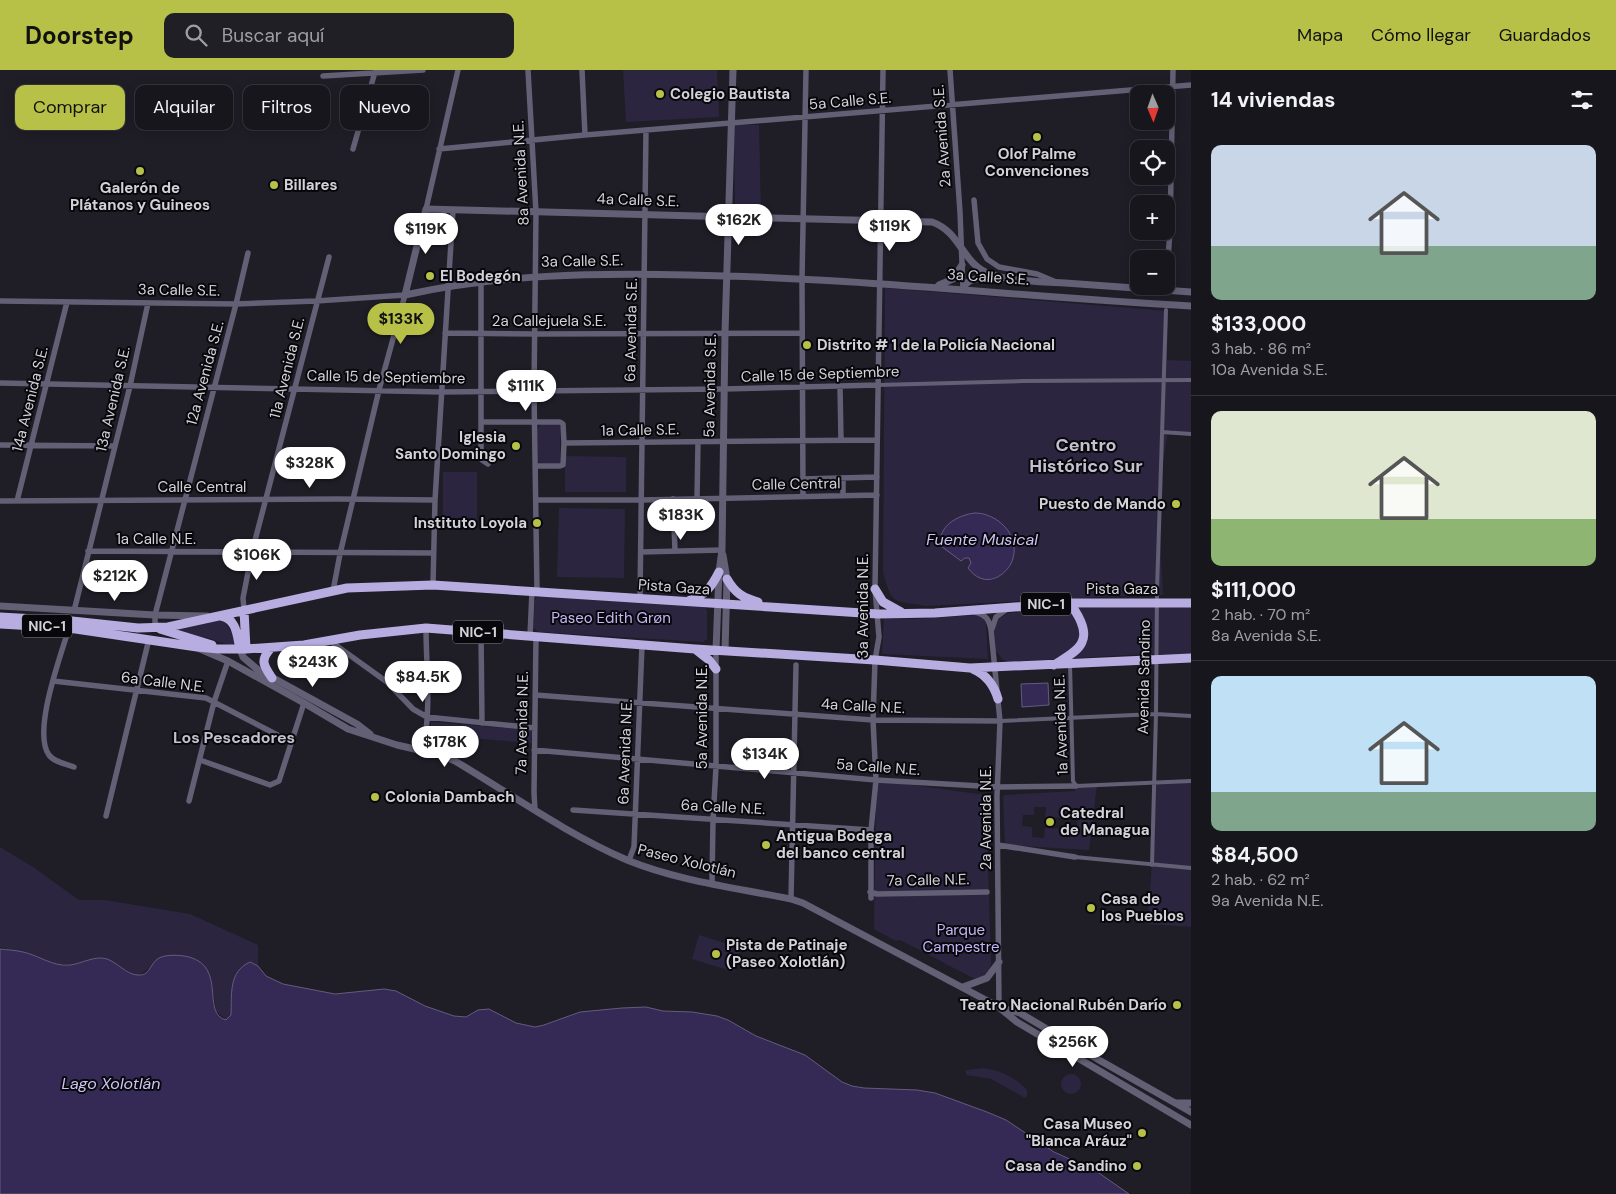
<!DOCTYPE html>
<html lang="es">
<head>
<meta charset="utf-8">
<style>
  :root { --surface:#17161c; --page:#201f25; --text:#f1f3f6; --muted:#9e9fa3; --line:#36353b; --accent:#b7c147 }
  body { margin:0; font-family:"DM Sans",sans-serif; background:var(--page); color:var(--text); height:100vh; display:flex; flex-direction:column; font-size:19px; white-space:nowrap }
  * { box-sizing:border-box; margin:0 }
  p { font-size:16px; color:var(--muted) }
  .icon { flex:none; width:28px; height:28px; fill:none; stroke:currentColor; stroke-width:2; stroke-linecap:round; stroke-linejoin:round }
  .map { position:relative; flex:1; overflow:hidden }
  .panel { display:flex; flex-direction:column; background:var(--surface); width:425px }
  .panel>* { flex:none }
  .top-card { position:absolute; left:15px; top:15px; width:475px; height:45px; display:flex; gap:10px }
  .needle { width:32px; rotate:178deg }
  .fabs { position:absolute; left:1130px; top:15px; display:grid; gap:10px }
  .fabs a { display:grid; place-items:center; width:45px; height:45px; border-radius:10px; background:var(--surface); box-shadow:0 2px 12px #0003,0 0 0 1px var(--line); font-size:25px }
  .price { position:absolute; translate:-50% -42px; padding:0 11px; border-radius:18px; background:#fff; color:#222; font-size:16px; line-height:32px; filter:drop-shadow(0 1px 2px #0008) }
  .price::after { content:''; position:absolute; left:50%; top:30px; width:15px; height:11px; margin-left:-8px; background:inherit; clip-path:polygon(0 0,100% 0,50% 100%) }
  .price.selected { background:var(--accent); color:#111 }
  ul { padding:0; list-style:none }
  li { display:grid; align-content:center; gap:10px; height:265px; padding:0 20px }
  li+li { border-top:1px solid var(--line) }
  li span { display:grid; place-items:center; height:155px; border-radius:10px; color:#555 }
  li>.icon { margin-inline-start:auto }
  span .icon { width:90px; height:90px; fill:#fffc; stroke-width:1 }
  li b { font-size:21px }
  h2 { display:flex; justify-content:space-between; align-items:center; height:60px; padding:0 20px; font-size:21px }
  .tag { padding:0 18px; border-radius:10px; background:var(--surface); box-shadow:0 2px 12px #0003,0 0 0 1px var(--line); font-size:18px; line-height:45px }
  .tag.selected { background:var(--accent); color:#111 }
  header { display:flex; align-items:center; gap:30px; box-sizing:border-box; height:70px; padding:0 25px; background:var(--accent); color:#111 }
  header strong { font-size:24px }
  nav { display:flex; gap:28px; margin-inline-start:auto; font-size:18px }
  .search { width:350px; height:45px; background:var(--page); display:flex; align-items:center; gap:12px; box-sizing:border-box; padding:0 18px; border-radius:10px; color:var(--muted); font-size:19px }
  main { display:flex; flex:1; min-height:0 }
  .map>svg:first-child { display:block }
  .green { fill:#2b2540; fill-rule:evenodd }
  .water { fill:#352956; stroke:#655c7d }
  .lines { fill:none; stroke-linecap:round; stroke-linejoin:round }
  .pedestrian { stroke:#635f75; stroke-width:4 }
  .minor { stroke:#635f75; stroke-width:5.5 }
  .tertiary { stroke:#635f75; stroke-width:7 }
  .trunk { stroke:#b7ade0; stroke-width:9 }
  .poi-dot { fill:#b7c147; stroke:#08080c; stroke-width:2 }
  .labels { text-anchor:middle; stroke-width:4; stroke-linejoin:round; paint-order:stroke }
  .shield { fill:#08080c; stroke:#97959c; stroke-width:1 }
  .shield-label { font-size:14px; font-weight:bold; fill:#d4d2d9 }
  .poi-label { font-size:15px; font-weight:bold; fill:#d4d2d9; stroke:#08080c; text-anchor:start }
  .street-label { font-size:15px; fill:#d4d2d9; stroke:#08080c }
  .park-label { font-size:15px; fill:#c3b6f4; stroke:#08080c }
  .water-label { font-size:16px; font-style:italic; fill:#cdc4f3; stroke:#08080c }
  .neighbourhood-label { font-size:16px; font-weight:bold; fill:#c3c1ce; stroke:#08080c }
  .quarter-label { font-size:18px; font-weight:bold; fill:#c3c1ce; stroke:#08080c }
</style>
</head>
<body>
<header>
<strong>Doorstep</strong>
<div class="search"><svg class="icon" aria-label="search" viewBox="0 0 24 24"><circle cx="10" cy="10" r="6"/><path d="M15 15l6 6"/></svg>Buscar aquí</div>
<nav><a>Mapa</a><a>Cómo llegar</a><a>Guardados</a></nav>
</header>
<main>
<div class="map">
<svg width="1191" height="1124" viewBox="0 0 1191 1124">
  <rect width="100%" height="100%" fill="#1f1d26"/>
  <path class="green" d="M623 0H717L719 47 626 52Z
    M734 55H759L761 142H735Z
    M885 218 1168 241 1167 290 1191 291V363H1174L1173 360 1168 361 1158 423 1163 525H1140L926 536C893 530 892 536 883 502Z
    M541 354H559L560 356V393H541L538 392 537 359Z
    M565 386 626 387V422H565Z
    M443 402H477V457H443Z
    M559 438 625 439 624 508 557 507Z
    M542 526 596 530 602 528 703 536 707 540V569L703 572 539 562 533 558 535 531 536 528Z
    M1191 537V584H1146L1008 592 1002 589 995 580 993 564 998 549 1008 543 1072 538Z
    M977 545 984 549 986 553 988 589 882 584 884 548 915 549Z
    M219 549C229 554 233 565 236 575L232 576 208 568 172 562 171 559Z
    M431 652 532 660 531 673 430 665Z
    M876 710 986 725 991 894C989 905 984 909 973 908L900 870 896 871 874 859Z
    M1191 711V857L1147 854 1152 795 1154 712Z
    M1097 715 1089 780 1005 775 1003 726 1005 725 1075 721 1076 716ZM1034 737H1046L1045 747 1069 748 1070 742 1078 743 1076 767 1067 766V759L1045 758 1044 768 1032 767V757L1022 756 1023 745H1034Z
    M0 777 33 797 79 830H105L190 844 258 875V896L250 892 231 927V945L226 950 216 941 212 914 166 886 138 906 122 898 77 894H57L0 877Z
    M699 865 741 878 734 902 692 889Z
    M984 998C1003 1002 1012 1005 1027 1020V1026L1025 1028 991 1009 966 1005V1000Z
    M1061 1014a10 10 0 1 1 20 0a10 10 0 1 1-20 0Z"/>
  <path class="water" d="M975 443C997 443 1020 465 1013 488 1010 501 994 514 980 508 975 506 971 502 968 498L971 493 969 488H965L961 491 941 476C937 456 958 445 975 443Z
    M1048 613 1049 635 1022 637 1021 614Z
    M0 879C7 880 15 880 23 882 38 885 53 897 70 895 81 894 95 885 107 889 118 893 126 904 137 905 150 907 150 893 159 888 167 884 181 885 189 887 227 897 201 944 226 950L231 945C232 925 228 902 250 892L258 896 266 906 283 914 335 924 384 919 396 921 425 936 454 946 466 947 478 940 489 939 516 953 535 957 544 955 580 942 622 938 646 937 663 941 692 942 717 946 728 950 756 966 805 985 842 1012 852 1016 864 1018 917 1020 935 1023 987 1042 1006 1050 1054 1082 1096 1101 1129 1124H0Z"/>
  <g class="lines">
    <path class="pedestrian" d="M878 315 1023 311 1191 310
      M1162 362 1191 364
      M1070 594 1073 711 1076 716 1191 711
      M1000 651 1156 644 1191 646
      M1075 787 1191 798
      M1152 795 1156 644 1157 520 1166 240"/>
    <path class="minor" d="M528 0 536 142 534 321 537 521
      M582 0 585 65
      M950 0 960 142 963 219
      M323 6 423 0
      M353 79 375 2
      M439 79 585 65 1191 15
      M974 130 978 173 987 189 999 197 1037 204 1056 212
      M426 139 458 0
      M481 211V385L482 390 488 394
      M1166 220 1170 160 1173 0
      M0 231 236 234 316 231 405 225 379 320 340 484 333 521
      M445 263 536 264 802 263
      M0 313 442 322 724 319 878 315
      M840 316 841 370
      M481 352H560L563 354 564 373 563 395 560 396H535
      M564 373 877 370
      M0 375 114 376
      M843 408V425
      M803 409 877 407
      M803 426 802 209 806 0
      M697 428 698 372
      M673 429 675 481
      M536 430H642L877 425
      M0 431 337 429 435 430
      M17 431 67 232
      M88 481 433 483
      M641 482 722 480
      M433 515 435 430 453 140
      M640 528 646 60
      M244 540 243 528 252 482 329 187
      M74 541 130 316 148 233
      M975 542C986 545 989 549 991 560L1000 651 997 726 999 937
      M69 558C61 585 32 662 49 685 54 692 66 694 74 697
      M158 558 155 552V545L236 234 248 183
      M992 559 996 547 1007 539
      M481 563 482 653
      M530 566 532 521
      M330 571 387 612 413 639 427 647 535 658
      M53 611 206 628 291 672
      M535 625 873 650 1000 651
      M426 666 441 671
      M534 680 876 710 998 717 1076 716
      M422 681C432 645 426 597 426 558
      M200 690 270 715 279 711 304 633
      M189 731 214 632 228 591
      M535 740 534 723 536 566
      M573 740 871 760
      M106 746 149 569
      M998 775 1075 787
      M629 790 634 777 642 575
      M712 813 713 750 716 697V580
      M870 822 877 824 987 822
      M871 828V760L876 710 873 650 875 590 879 567 875 519 883 0
      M791 829 796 595"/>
    <path class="tertiary" d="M939 215 953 209 962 195
      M963 219C968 205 985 209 997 209
      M1191 222C1149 219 1107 216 1065 213 1043 212 1010 211 990 204 962 194 961 162 932 152L426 139 405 225C501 204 592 203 689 205 857 208 1024 227 1191 236
      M723 485 727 509 725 581
      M0 536 155 545 207 546
      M200 579 228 591 304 633 348 659 397 675 441 685 455 691C512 725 567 764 627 790 678 811 737 818 791 829L803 833 999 937 1020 943 1099 990 1191 1042
      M240 579 243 587 257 599 357 654 370 664
      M716 580 719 502 722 480 725 263 733 0
      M963 917 987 908 999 892
      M1001 939 1017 952 1191 1055
      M1176 1033H1191"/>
    <path class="trunk" d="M727 509C735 523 743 528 758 532
      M875 519 883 532 901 542
      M690 530C705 526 712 516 719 502
      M244 540 246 579
      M221 546C237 549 237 566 240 579
      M0 547 72 551 138 558 168 557 347 518 433 515 878 544 935 543 1069 533H1191
      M0 554 69 558 197 577 219 579H246L304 575 360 565 426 558 695 579 875 590 970 598 1191 588
      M160 559 212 575
      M271 578C260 590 263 595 272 608
      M695 579 709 590 716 599
      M1054 595C1063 589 1078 582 1082 572 1088 560 1077 542 1069 533
      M973 599C987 605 994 615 998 629"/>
  </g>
  <g class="poi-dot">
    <circle cx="660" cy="24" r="5"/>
    <circle cx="1037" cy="67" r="5"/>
    <circle cx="140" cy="101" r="5"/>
    <circle cx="274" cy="115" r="5"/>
    <circle cx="430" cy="206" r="5"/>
    <circle cx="807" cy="275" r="5"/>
    <circle cx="516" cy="376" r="5"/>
    <circle cx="1176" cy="434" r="5"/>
    <circle cx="537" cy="453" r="5"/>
    <circle cx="375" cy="727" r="5"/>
    <circle cx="1050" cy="752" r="5"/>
    <circle cx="766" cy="775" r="5"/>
    <circle cx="1091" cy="838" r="5"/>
    <circle cx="716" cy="884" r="5"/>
    <circle cx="1177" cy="935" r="5"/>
    <circle cx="1142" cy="1063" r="5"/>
    <circle cx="1137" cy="1096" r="5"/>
  </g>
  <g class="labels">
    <g class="shield">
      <rect x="1021" y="522.5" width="50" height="23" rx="4"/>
      <rect x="22" y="544.5" width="50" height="23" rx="4"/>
      <rect x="453" y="550.5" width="50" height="23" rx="4"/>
    </g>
    <g class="shield-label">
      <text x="1046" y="539">NIC-1</text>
      <text x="47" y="561">NIC-1</text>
      <text x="478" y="567">NIC-1</text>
    </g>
    <g class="poi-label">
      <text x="670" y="29">Colegio Bautista</text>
      <text x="1037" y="89" text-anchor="middle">Olof Palme<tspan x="1037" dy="17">Convenciones</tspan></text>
      <text x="284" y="120">Billares</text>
      <text x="140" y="123" text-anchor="middle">Galerón de<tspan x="140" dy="17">Plátanos y Guineos</tspan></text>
      <text x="440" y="211">El Bodegón</text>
      <text x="817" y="280">Distrito # 1 de la Policía Nacional</text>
      <text x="506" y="372" text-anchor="end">Iglesia<tspan x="506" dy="17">Santo Domingo</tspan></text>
      <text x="1166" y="439" text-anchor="end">Puesto de Mando</text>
      <text x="527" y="458" text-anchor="end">Instituto Loyola</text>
      <text x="385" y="732">Colonia Dambach</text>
      <text x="1060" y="748">Catedral<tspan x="1060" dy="17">de Managua</tspan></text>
      <text x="776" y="771">Antigua Bodega<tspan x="776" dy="17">del banco central</tspan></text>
      <text x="1101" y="834">Casa de<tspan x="1101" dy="17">los Pueblos</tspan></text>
      <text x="726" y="880">Pista de Patinaje<tspan x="726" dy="17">(Paseo Xolotlán)</tspan></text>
      <text x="1167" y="940" text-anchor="end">Teatro Nacional Rubén Darío</text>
      <text x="1132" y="1059" text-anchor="end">Casa Museo<tspan x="1132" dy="17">"Blanca Aráuz"</tspan></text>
      <text x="1127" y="1101" text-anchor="end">Casa de Sandino</text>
    </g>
    <g class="street-label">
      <text transform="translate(850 31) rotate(-5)" y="5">5a Calle S.E.</text>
      <text transform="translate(942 66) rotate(-94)" y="5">2a Avenida S.E.</text>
      <text transform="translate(521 103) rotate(-93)" y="5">8a Avenida N.E.</text>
      <text transform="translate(638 130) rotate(2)" y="5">4a Calle S.E.</text>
      <text transform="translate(582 191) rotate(-1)" y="5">3a Calle S.E.</text>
      <text transform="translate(988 207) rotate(4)" y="5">3a Calle S.E.</text>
      <text transform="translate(179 220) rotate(1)" y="5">3a Calle S.E.</text>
      <text x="549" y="256">2a Callejuela S.E.</text>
      <text transform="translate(631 260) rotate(-89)" y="5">6a Avenida S.E.</text>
      <text transform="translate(287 298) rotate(-76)" y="5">11a Avenida S.E.</text>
      <text transform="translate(205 303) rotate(-75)" y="5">12a Avenida S.E.</text>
      <text transform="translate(820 304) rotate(-2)" y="5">Calle 15 de Septiembre</text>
      <text transform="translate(386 307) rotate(1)" y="5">Calle 15 de Septiembre</text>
      <text transform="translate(710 316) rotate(-89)" y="5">5a Avenida S.E.</text>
      <text transform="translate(30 329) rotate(-76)" y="5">14a Avenida S.E.</text>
      <text transform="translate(113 329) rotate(-77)" y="5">13a Avenida S.E.</text>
      <text transform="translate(640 360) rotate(-1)" y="5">1a Calle S.E.</text>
      <text transform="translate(796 414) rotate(-1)" y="5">Calle Central</text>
      <text x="202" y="422">Calle Central</text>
      <text x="156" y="474">1a Calle N.E.</text>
      <text transform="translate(674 517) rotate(4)" y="5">Pista Gaza</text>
      <text x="1122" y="524">Pista Gaza</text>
      <text transform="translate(863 536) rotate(-90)" y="5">3a Avenida N.E.</text>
      <text transform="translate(1144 607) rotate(-89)" y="5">Avenida Sandino</text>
      <text transform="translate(163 612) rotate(7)" y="5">6a Calle N.E.</text>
      <text transform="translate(863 636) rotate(3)" y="5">4a Calle N.E.</text>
      <text transform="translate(702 647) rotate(-90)" y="5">5a Avenida N.E.</text>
      <text transform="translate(522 653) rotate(-89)" y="5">7a Avenida N.E.</text>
      <text transform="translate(1061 655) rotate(-92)" y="5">1a Avenida N.E.</text>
      <text transform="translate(625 682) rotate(-88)" y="5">6a Avenida N.E.</text>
      <text transform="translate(878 697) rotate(4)" y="5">5a Calle N.E.</text>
      <text transform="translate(723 737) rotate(3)" y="5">6a Calle N.E.</text>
      <text transform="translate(986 748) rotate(-90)" y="5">2a Avenida N.E.</text>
      <text transform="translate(687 791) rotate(14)" y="5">Paseo Xolotlán</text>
      <text transform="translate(928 810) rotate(-1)" y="5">7a Calle N.E.</text>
    </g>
    <g class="park-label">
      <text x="611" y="553">Paseo Edith Grøn</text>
      <text x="961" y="865">Parque<tspan x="961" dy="17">Campestre</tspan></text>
    </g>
    <g class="water-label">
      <text x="982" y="475">Fuente Musical</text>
      <text x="111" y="1019">Lago Xolotlán</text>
    </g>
    <g class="neighbourhood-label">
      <text x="234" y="673">Los Pescadores</text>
    </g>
    <g class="quarter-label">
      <text x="1086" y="381">Centro<tspan x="1086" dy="21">Histórico Sur</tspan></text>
    </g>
  </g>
</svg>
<div class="fabs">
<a><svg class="needle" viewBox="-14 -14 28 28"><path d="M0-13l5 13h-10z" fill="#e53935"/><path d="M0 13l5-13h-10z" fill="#9e9fa3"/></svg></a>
<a><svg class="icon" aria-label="locate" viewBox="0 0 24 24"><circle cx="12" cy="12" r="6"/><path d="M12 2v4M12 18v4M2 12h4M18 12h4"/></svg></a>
<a>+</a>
<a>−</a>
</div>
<b class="price" style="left:739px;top:176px">$162K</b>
<b class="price" style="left:890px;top:182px">$119K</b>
<b class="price" style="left:426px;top:185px">$119K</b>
<b class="price selected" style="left:401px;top:275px">$133K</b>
<b class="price" style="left:526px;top:342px">$111K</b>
<b class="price" style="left:310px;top:419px">$328K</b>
<b class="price" style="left:681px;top:471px">$183K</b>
<b class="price" style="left:257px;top:511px">$106K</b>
<b class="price" style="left:115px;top:532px">$212K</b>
<b class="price" style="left:313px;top:618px">$243K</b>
<b class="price" style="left:423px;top:633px">$84.5K</b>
<b class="price" style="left:445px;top:698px">$178K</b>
<b class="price" style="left:765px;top:710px">$134K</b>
<b class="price" style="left:1073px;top:998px">$256K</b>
<div class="top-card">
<a class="tag selected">Comprar</a>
<a class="tag">Alquilar</a>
<a class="tag">Filtros</a>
<a class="tag">Nuevo</a>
</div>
</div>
<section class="panel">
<h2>14 viviendas<svg class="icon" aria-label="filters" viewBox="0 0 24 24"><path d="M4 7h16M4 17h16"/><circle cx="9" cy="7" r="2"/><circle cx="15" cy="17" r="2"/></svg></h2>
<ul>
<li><span style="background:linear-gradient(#c9d6e8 65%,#7fa58c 0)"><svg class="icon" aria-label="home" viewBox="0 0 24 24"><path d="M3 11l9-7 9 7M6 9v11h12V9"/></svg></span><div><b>$133,000</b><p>3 hab. · 86 m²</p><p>10a Avenida S.E.</p></div></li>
<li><span style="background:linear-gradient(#dfe7d0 70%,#8fb573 0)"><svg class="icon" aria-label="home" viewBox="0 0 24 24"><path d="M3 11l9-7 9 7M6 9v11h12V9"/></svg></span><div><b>$111,000</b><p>2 hab. · 70 m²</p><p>8a Avenida S.E.</p></div></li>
<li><span style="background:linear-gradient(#bfe0f5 75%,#7fa58c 0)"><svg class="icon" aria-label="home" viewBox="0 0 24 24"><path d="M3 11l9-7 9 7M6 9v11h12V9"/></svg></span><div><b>$84,500</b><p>2 hab. · 62 m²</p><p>9a Avenida N.E.</p></div></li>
</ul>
</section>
</main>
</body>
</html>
